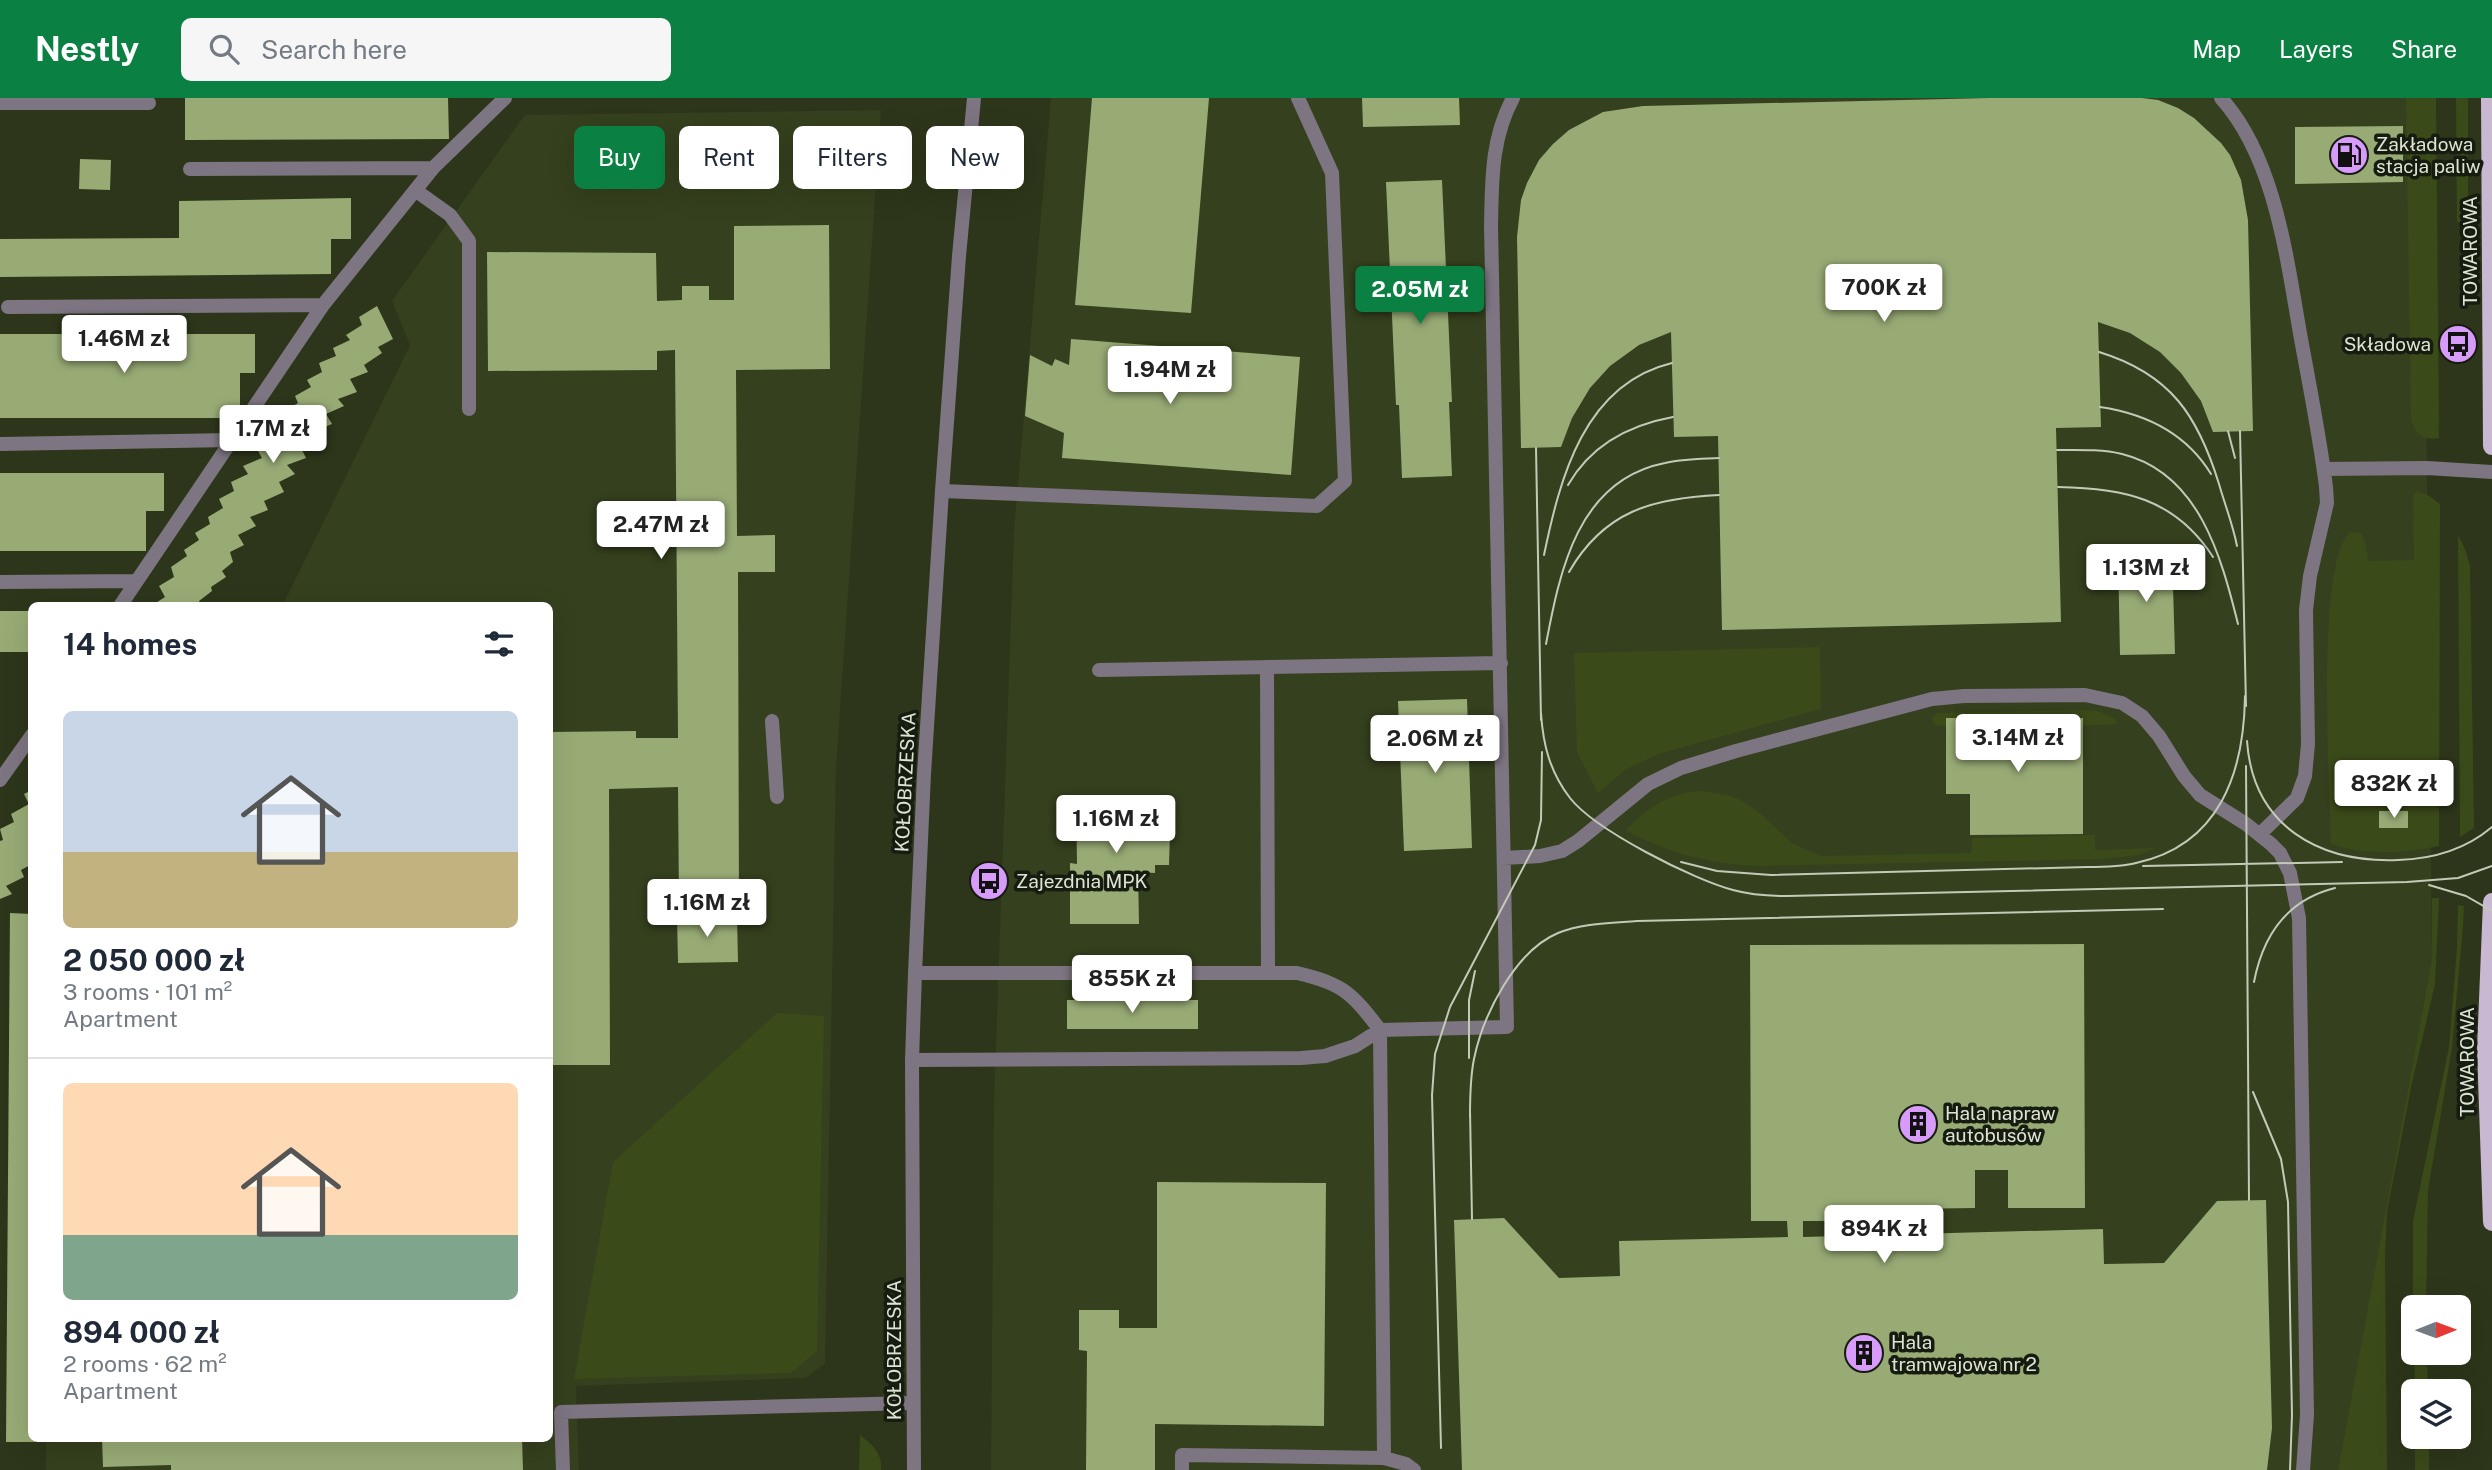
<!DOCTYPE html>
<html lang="en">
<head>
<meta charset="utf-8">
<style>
  :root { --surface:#fff; --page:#f6f6f7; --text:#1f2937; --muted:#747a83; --line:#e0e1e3; --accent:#0b8043 }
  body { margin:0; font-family:"Public Sans",sans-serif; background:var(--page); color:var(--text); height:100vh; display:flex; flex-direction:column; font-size:26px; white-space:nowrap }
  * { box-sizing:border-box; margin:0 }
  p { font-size:23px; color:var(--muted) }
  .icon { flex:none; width:38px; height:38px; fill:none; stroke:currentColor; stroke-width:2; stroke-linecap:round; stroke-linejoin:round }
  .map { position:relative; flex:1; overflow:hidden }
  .drawer { position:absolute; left:28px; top:504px; width:525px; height:840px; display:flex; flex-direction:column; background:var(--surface); border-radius:10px; box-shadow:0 7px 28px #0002 }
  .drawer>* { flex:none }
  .top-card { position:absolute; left:574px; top:28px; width:665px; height:63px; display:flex; gap:14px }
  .needle { width:46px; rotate:89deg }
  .tools { position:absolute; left:2401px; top:1197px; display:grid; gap:14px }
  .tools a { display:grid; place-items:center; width:70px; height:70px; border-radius:10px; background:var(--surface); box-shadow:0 7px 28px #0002; font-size:35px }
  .price { position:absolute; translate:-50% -60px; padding:0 16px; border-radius:7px; background:#fff; color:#222; font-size:23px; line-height:46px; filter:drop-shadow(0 2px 4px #0008) }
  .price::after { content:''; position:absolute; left:50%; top:42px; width:21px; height:16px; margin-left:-10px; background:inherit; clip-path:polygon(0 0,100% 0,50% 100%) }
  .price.on { background:var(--accent); color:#fff }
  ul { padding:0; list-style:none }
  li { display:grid; align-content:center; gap:14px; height:371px; padding:0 35px }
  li+li { border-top:2px solid var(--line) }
  li span { display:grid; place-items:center; height:217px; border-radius:10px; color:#555 }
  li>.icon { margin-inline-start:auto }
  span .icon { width:126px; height:126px; fill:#fffc; stroke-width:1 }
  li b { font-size:30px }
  h2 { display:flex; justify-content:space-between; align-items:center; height:84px; padding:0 35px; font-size:30px }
  .tag { padding:0 24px; border-radius:10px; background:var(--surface); box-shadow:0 7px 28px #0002; font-size:24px; line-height:63px }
  .tag.on { background:var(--accent); color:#fff }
  header { display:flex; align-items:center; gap:42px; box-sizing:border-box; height:98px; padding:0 35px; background:var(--accent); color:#fff }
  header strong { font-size:33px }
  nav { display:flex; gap:38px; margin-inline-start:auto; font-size:24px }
  .search { width:490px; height:63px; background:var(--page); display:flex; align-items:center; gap:18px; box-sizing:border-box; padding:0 24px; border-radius:10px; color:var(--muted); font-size:26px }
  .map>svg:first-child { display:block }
  .built { fill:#35401e }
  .green { fill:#3b4a19 }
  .building { fill:#98ab75 }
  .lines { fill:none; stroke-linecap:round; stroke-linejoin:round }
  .lane { stroke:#7d7582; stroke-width:14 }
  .street { stroke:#7d7582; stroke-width:14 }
  .primary { stroke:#c8b8d2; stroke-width:18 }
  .tram { stroke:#c3cab8; stroke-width:2 }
  .labels { text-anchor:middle; stroke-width:7; stroke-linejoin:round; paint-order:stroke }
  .poi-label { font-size:19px; fill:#dee4d4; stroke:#171c10; text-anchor:start }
  .street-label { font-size:19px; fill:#dee4d4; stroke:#171c10 }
</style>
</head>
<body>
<header>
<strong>Nestly</strong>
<div class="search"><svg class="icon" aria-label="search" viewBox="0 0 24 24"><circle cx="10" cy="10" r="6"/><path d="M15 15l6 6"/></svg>Search here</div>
<nav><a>Map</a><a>Layers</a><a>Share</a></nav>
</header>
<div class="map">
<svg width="2492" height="1372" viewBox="0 0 2492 1372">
  <rect width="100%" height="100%" fill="#2d361a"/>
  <path class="built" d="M1051 0H2423L2432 860 2338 1372H991L994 1003 1014 433Z
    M881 12 836 671 825 1265 806 1280 576 1288 579 1372H46V1341L550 1340V508L283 507 410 247 392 203 525 17Z"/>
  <path class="green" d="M2406 0H2436L2439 340C2424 343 2414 336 2411 321Z
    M2456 0H2468V124H2457Z
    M2417 394 2428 397 2440 406 2439 748C2403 755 2366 758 2331 746 2330 698 2315 457 2351 434L2361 435 2366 446 2368 463 2414 462 2413 396Z
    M2458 437 2465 451 2470 468 2474 730 2460 739Z
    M1820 549 1821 611 1658 656 1625 672 1598 695 1577 654 1574 555Z
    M2086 612 2097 613 2115 620 2116 626 2083 628V620H1946V628L1934 627 1932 619 1938 615Z
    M1702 693 1727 697 1743 703 1761 716 1792 745 1820 758 1971 755 1972 740 2095 737V752L2156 750 2138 757 2105 761 1754 768C1708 765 1666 755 1626 732 1648 709 1670 694 1702 693Z
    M2432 800H2439L2435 886 2412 985 2387 1114 2385 1160 2387 1372H2338L2432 860Z
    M2458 807 2464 808 2463 828 2452 950 2428 1092 2426 1209H2413V1216V1123L2449 949 2457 850Z
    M777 915 824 918 817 1253 791 1275 574 1281 613 1064Z
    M2414 1255H2427L2428 1293H2415Z
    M860 1337C872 1346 883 1356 881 1372H859Z
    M2415 1339H2429V1372H2415Z"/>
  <path class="building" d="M185 0H448L449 41 185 42Z
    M1092 0H1209L1191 215 1075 207Z
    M1362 0H1459L1460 27 1363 29Z
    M1989 0H2142L2158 2 2178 10 2194 20 2221 45 2230 57 2241 82 2248 122 2253 333 2213 334 2201 303 2181 275 2160 254 2130 235 2098 224 2101 329 2056 330 2061 524 1722 532 1718 338 1674 339 1671 234 1639 247 1610 268 1590 290 1572 320 1561 349 1521 350 1517 139 1521 102 1527 85 1539 62 1553 46 1569 32 1603 14 1643 8Z
    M2403 28V84L2295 86V29Z
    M80 61 111 62 110 92 79 91Z
    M1442 82 1452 304H1449L1452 378 1402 380 1399 307H1396L1386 84Z
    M351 100V141H331V176L0 179V141L179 140V103Z
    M829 127 830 271 736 272 737 438 775 437V474H738L739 807H679L678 689 609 691 610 967H550V634L636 633V640H678L675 252 657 253V272L488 273 487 154 656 155 657 203 682 202V188H709V202H734V128Z
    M377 208 393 241 378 249 382 255 364 267 368 274 350 281 357 294 338 301 344 308 326 316 332 326 315 333 320 342 301 350 306 360 287 367 295 376 279 384 284 394 264 403 268 412 250 419 256 428 238 437 244 447 230 454 233 464 222 473 226 479 211 489 212 493 199 503 201 508H151L165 499 159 488 174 479 171 469 187 458 184 452 199 442 195 435 210 426 208 419 223 410 219 401 234 393 231 384 248 376 243 368 262 360 257 351 274 342 269 332 284 325 281 315 298 305 295 298 311 289 307 282 322 274 319 265 336 258 333 250 350 242 346 237 362 227 359 219Z
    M0 236H255V275H240V320H0Z
    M1071 241 1300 259 1291 377 1062 360 1064 335 1025 318 1030 257 1052 268 1055 261 1069 267Z
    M0 375H164V413H146V453H0Z
    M2172 454 2175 556 2120 557 2118 455Z
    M0 513H32V554H0Z
    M1467 601 1472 750 1404 753 1398 603Z
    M1946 620H2083V736L1970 737V696H1946Z
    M32 692V760L29 762 32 766 21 772 24 779 6 788 12 796 0 801V743L3 742 0 731 14 724 11 716 29 706 24 696Z
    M1076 698 1171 699 1169 767H1155V775L1138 774 1139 826H1070V765L1077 766Z
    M2379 713H2408V730H2379Z
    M10 815 32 816V1340H46V1344H6Z
    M677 818H737L738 864 678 865Z
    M2084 846 2085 1110H2008V1072H1975V1110L1827 1112V1123H1803V1139L2103 1131 2104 1166 2164 1165 2217 1103 2266 1102 2272 1330 2267 1372H1462L1454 1122 1504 1120 1559 1180 1620 1178 1619 1143 1788 1139 1787 1123H1751L1750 847Z
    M1067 902H1198V931H1067Z
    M1157 1084 1326 1085 1324 1328 1155 1326V1372H1086L1087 1253 1079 1252V1212H1119V1230H1157Z
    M102 1340H522L523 1372H171V1367L103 1369Z"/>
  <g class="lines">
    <path class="lane" d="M2221 0C2276 61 2287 163 2301 241 2310 290 2320 340 2326 389L2327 405 2310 478 2306 512 2308 646 2305 678 2297 700 2260 736
      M0 5H149
      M190 71 433 70
      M415 92 450 117 469 143V311
      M8 209 323 207
      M0 346 231 342
      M2324 371 2427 370 2492 374
      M942 393 1317 408 1345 383 1332 75 1298 0
      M0 484 136 483
      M120 508 323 207 433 70 505 0
      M1267 569 1268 874
      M1099 572 1501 565
      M772 623 777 699
      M0 682 32 637
      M1504 760 1540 758 1562 753 1578 743 1648 686 1681 670 1736 653 1932 601 1964 598 2085 597 2122 605 2142 618 2159 638 2184 678 2200 697 2246 726 2271 746 2280 755 2290 775 2299 820 2307 1317 2303 1372
      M915 875H1297C1342 885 1352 895 1380 932L1384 1360
      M912 962 1301 960 1325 958 1355 948 1380 932 1507 929 1491 128C1492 82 1491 41 1513 0
      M563 1372 561 1314 913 1305
      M1182 1372V1357L1384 1360 1406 1366 1414 1372"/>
    <path class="street" d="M914 1372 912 962 915 875 924 676 942 393 959 158 974 0"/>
    <path class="primary" d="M2490 0 2492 348
      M2492 804 2486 951 2492 1124"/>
    <path class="tram" d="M2099 254C2171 276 2198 318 2219 386 2225 407 2233 427 2237 448
      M2100 309C2147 316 2186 335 2211 376
      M2228 333 2235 360
      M2240 333 2246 608
      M1536 350 1541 622
      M2057 352C2079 352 2101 351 2122 356 2199 375 2221 458 2238 526
      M1568 387C1591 347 1629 327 1673 319
      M2058 389C2123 390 2175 400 2213 459
      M1544 457C1560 380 1584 286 1672 265
      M1569 474C1604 413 1653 400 1719 397
      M1546 546C1560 472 1578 382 1665 365 1682 361 1701 361 1719 360
      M1541 615C1543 647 1550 674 1570 700 1595 732 1694 782 1733 792 1751 797 1769 798 1787 798L2407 784 2458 780 2492 768
      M2247 643C2253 729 2320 765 2398 762 2433 761 2465 752 2492 729
      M2246 668 2249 1102
      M1681 764 1717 773 1771 777 2087 769C2103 769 2120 769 2136 765 2220 747 2244 674 2245 598
      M2143 768 2342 764
      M2429 787 2466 798 2492 813
      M2254 884C2263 837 2287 802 2335 790
      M1469 960V902L1475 873
      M2253 994 2281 1061 2288 1104 2292 1317 2290 1372
      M1470 1012 1472 1121
      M1470 1019C1470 1000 1470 980 1474 961 1483 917 1515 853 1558 835 1582 825 1611 825 1637 823L2163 811
      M1441 1350 1432 997 1435 956 1450 909 1535 747 1541 722 1542 654"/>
  </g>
  <defs>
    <symbol id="fuel-disc" viewBox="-11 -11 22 22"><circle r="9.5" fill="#d79bf9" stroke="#171c10"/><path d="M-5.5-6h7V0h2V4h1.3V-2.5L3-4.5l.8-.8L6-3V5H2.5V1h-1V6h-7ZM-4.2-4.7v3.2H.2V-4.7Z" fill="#111"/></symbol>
    <symbol id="bus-disc" viewBox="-11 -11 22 22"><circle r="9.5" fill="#d79bf9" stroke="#171c10"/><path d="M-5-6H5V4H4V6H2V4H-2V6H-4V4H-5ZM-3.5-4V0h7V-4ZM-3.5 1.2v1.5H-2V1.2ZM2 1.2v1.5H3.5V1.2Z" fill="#111"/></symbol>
    <symbol id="building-disc" viewBox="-11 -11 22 22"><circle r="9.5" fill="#d79bf9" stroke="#171c10"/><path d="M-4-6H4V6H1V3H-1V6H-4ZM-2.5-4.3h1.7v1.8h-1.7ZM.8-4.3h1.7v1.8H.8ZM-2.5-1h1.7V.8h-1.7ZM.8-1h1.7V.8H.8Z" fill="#111"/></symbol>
  </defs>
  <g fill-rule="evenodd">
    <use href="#fuel-disc" x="2327" y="35" width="44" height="44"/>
    <use href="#bus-disc" x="2436" y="224" width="44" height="44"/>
    <use href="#bus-disc" x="967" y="761" width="44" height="44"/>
    <use href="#building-disc" x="1896" y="1004" width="44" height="44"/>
    <use href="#building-disc" x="1842" y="1233" width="44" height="44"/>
  </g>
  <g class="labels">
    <g class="poi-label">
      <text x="2376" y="53">Zakładowa<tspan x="2376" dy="22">stacja paliw</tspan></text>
      <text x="2431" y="253" text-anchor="end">Składowa</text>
      <text x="1016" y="790">Zajezdnia MPK</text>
      <text x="1945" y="1022">Hala napraw<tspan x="1945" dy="22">autobusów</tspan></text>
      <text x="1891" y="1251">Hala<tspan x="1891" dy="22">tramwajowa nr 2</tspan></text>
    </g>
    <g class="street-label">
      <text transform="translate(2470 153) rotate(-90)" y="7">TOWAROWA</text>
      <text transform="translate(905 684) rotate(-87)" y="7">KOŁOBRZESKA</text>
      <text transform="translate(2467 964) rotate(-90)" y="7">TOWAROWA</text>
      <text transform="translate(894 1252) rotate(-90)" y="7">KOŁOBRZESKA</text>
    </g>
  </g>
</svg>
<div class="tools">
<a><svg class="needle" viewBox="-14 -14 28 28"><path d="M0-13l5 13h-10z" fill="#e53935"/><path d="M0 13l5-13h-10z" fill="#747a83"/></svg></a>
<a><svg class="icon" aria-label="layers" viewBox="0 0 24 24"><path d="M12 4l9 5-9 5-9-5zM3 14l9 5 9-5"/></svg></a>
</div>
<b class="price" style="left:1884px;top:226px">700K zł</b>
<b class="price on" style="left:1420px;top:228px">2.05M zł</b>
<b class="price" style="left:124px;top:277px">1.46M zł</b>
<b class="price" style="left:1170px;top:308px">1.94M zł</b>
<b class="price" style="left:273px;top:367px">1.7M zł</b>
<b class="price" style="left:661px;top:463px">2.47M zł</b>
<b class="price" style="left:2146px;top:506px">1.13M zł</b>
<b class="price" style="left:2018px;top:676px">3.14M zł</b>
<b class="price" style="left:1435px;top:677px">2.06M zł</b>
<b class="price" style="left:2394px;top:722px">832K zł</b>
<b class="price" style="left:1116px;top:757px">1.16M zł</b>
<b class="price" style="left:707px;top:841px">1.16M zł</b>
<b class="price" style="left:1132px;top:917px">855K zł</b>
<b class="price" style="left:1884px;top:1167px">894K zł</b>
<div class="top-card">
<a class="tag on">Buy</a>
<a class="tag">Rent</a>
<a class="tag">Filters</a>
<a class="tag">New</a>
</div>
<section class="drawer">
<h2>14 homes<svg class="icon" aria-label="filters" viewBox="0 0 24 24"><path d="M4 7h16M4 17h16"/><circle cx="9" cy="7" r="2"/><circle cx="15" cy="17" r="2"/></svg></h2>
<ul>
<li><span style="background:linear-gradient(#c9d6e8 65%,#c2b280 0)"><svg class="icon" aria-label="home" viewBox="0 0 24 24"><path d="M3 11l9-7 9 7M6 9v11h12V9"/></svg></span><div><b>2 050 000 zł</b><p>3 rooms · 101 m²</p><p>Apartment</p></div></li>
<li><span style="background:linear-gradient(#ffd9b3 70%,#7fa58c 0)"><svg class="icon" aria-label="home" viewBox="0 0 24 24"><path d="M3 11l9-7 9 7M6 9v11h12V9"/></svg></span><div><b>894 000 zł</b><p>2 rooms · 62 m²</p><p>Apartment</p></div></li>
</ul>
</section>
</div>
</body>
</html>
